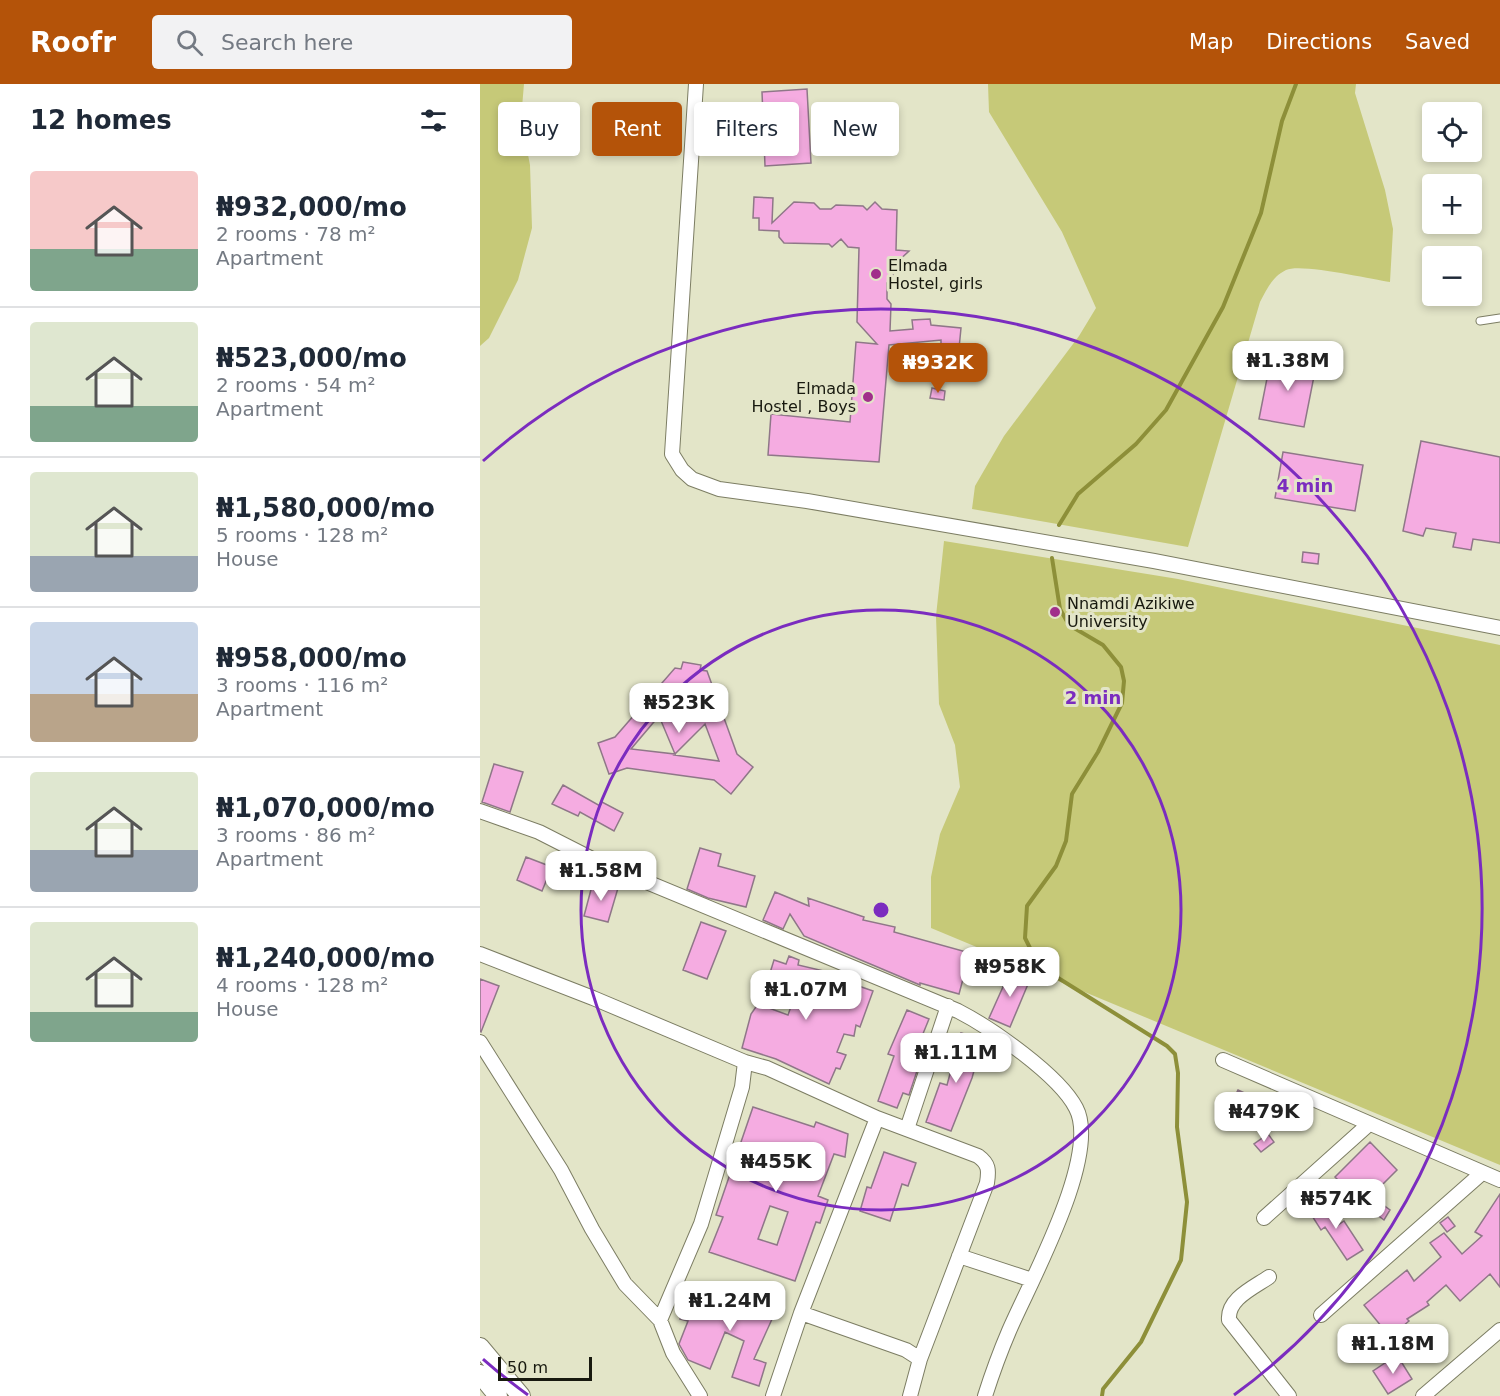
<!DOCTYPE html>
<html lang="en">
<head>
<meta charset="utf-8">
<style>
  :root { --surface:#fff; --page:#f2f2f3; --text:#1f2937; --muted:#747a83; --line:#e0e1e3; --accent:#b45309 }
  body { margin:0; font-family:"DejaVu Sans",sans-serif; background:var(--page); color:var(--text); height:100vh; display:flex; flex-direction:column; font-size:22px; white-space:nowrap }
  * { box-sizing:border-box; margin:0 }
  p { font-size:20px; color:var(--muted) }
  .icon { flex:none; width:33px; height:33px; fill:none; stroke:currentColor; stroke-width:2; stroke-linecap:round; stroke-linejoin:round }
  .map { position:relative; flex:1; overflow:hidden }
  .side { display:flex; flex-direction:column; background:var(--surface); width:480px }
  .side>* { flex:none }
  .top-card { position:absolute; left:18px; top:18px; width:570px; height:54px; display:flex; gap:12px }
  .tools { position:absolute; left:942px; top:18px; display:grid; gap:12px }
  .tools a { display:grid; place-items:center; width:60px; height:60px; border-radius:6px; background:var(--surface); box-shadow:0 3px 9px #0003; font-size:30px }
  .scale { position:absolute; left:18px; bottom:15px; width:94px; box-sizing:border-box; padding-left:6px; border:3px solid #18190f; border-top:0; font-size:16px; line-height:21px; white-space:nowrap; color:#18190f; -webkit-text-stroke:4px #e3e5c8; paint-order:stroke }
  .price { position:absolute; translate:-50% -51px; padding:0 14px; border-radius:12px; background:#fff; color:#222; font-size:20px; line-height:39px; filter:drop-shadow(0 2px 3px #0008) }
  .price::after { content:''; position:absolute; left:50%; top:36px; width:18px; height:14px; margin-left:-9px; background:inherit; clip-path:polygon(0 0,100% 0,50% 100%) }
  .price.current { background:var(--accent); color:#fff }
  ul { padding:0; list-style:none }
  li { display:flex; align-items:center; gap:18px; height:150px; padding:0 30px }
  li+li { border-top:2px solid var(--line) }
  li span { display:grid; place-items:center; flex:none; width:168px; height:120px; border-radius:6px; color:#555 }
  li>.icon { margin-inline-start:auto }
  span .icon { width:72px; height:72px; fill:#fffc; stroke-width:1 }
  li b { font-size:26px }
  h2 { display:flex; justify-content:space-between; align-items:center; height:72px; padding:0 30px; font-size:26px }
  .pill { padding:0 21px; border-radius:6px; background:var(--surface); box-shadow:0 3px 9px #0003; font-size:21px; line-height:54px }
  .pill.current { background:var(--accent); color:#fff }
  header { display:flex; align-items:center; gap:36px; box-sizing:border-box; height:84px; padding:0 30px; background:var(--accent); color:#fff }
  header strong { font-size:28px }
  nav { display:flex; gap:33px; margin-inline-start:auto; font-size:21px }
  .search { width:420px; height:54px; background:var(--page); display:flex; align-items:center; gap:15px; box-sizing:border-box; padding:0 21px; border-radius:6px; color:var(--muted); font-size:22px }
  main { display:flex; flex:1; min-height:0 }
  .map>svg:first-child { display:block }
  .green { fill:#c6c978 }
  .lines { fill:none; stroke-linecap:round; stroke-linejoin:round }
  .stream { stroke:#8d8f39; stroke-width:4 }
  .building { fill:#f5ace1; stroke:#8f7788; stroke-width:1.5; fill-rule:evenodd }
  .lane-casing { stroke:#7c7d63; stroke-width:9 }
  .street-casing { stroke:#7c7d63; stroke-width:16 }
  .secondary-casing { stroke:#7c7d63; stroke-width:20 }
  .lane { stroke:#fff; stroke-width:7 }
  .street { stroke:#fff; stroke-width:14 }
  .secondary { stroke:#fff; stroke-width:18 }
  .ring { fill:none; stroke:#7b2cbf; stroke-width:3 }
  .poi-dot { fill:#a12f8b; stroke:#e3e5c8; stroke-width:2 }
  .labels { text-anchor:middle; stroke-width:6; stroke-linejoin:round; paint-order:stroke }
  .poi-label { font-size:16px; fill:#18190f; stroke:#e3e5c8; text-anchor:start }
  .centre { fill:#7b2cbf; stroke:#e3e5c8; stroke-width:3 }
  .ring-label { font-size:18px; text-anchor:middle; font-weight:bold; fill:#7b2cbf; stroke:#e3e5c8; stroke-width:6; stroke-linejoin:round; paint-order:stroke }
</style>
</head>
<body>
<header>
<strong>Roofr</strong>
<div class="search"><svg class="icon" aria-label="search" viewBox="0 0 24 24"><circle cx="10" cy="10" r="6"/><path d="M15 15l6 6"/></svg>Search here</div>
<nav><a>Map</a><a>Directions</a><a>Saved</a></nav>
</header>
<main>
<section class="side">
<h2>12 homes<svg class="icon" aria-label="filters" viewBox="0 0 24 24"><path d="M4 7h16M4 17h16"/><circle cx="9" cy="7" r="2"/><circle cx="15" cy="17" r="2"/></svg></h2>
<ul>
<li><span style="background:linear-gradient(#f6c9c9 65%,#7fa58c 0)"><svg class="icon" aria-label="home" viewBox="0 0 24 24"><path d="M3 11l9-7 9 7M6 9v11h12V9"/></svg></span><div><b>₦932,000/mo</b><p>2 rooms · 78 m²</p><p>Apartment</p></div></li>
<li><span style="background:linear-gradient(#dfe7d0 70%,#7fa58c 0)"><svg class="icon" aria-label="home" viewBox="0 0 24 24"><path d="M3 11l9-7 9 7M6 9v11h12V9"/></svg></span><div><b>₦523,000/mo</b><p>2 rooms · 54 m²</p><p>Apartment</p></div></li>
<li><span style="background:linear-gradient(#dfe7d0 70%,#9aa5b1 0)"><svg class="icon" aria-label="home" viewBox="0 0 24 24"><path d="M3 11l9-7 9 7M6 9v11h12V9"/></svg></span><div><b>₦1,580,000/mo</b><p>5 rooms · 128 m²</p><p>House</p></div></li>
<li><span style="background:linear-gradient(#c9d6e8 60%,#b9a48a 0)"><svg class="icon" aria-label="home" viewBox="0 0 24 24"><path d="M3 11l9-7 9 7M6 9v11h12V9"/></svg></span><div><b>₦958,000/mo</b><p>3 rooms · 116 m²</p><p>Apartment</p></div></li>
<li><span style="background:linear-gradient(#dfe7d0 65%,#9aa5b1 0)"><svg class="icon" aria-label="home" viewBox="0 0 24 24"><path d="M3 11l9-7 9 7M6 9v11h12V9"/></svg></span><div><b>₦1,070,000/mo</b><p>3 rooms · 86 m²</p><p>Apartment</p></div></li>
<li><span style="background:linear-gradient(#dfe7d0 75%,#7fa58c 0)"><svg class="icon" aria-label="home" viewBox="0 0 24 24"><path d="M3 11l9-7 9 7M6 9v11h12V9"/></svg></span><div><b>₦1,240,000/mo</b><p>4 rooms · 128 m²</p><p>House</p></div></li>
</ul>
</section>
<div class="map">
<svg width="1020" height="1312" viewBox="0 0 1020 1312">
  <rect width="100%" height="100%" fill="#e3e5c8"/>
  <path class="green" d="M0 0H44L41 35 50 81 52 144 38 196 9 254 0 262Z
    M508 0H876L875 9 905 106 913 145 910 198C890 195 821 179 806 186 792 193 787 205 780 218L708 463 492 425 495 402 524 352 599 252 616 224 582 148 509 28Z
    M464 457 698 495 1020 561V1081L451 844V793L460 750 480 703 475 661 459 620 456 532Z"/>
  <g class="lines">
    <path class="stream" d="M579 441 598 410 656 360 686 326 743 223 781 129 802 37 816 0
      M572 474 580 525 589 541 623 561 641 583 644 597 642 619 618 668 592 710 586 757 576 782 547 822 545 854 559 882 687 962 695 970 698 989 697 1043 707 1118 701 1176 661 1258 623 1305 622 1312"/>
  </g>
  <path class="building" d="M327 5 331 79 285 82 282 8Z
    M274 113 293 114 292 139 314 118 334 119 340 125H351L356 121 383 122 387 126 395 118 402 125 417 126 416 166 429 167 413 182V199H407V215L411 220 410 247 433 245 432 236 450 235 451 241 481 244 476 295 460 292 464 264H461V256L409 261 399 378 288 371 291 330 370 338 376 258 397 260 377 238 379 164 368 163 361 155 352 163 349 160 304 159 299 153V147L279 146V134H273Z
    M791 274 836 282 824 343 779 335Z
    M452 304 465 307 464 316 450 314Z
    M941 357 1020 373V459L993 455 991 466 973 463 976 449 946 444 943 452 923 447Z
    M803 368 883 381 875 427 795 414Z
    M823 468 839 470 838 480 822 478Z
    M203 578 221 581 220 586 227 587 257 670 273 683 251 710 234 696 147 684 129 690 118 659 135 653 195 584 201 585ZM179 632 195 670 151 665ZM225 640 239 677 194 671Z
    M14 680 43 688 30 728 2 718Z
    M83 701 120 722 122 718 143 729 134 747 100 728 98 732 72 720Z
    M220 764 241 770 238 782 275 792 266 823 228 814 207 805Z
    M46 773 72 783 62 807 37 796Z
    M113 798 138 804 128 838 104 832Z
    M295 808 329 822 328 814 384 833 383 836 415 843 414 848 490 869 479 910 440 899V901L324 852 310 830 303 845 283 836Z
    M221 838 246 847 227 895 203 886Z
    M309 872 319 876 318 881 344 887V894L347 895 343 906 365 913 370 899 393 907 380 943 376 941 374 952 364 950 357 968 366 971 360 985 356 984 349 1000 296 975 262 964 271 930 278 920 308 931 315 911 286 902 294 876 306 880Z
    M531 885 551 893 530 943 509 934Z
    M0 895 19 902 1 948 0 947Z
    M427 926 449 935 429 984 437 987 429 1011 423 1009 417 1024 398 1017 414 972 408 970Z
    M481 949 503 955 492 994 471 1047 446 1038 460 999 467 1001Z
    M758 1006 784 1018 771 1043 746 1030Z
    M273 1023 334 1043 336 1038 368 1050 365 1073 354 1070 338 1112 348 1116 340 1139 336 1138 315 1197 229 1168 243 1133 236 1131ZM290 1122 308 1128 297 1161 278 1155Z
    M788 1050 794 1058 781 1068 774 1060Z
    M890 1058 917 1086 891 1112 910 1126 904 1136 881 1119 855 1093Z
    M404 1068 436 1079 428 1102 422 1100 410 1137 380 1127 387 1103 391 1104Z
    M1020 1110V1203L1010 1190 980 1217 966 1201 947 1218 949 1221 927 1235 929 1237 910 1253 884 1221 927 1186 934 1197 961 1173 950 1159 964 1149 982 1170 1002 1152 995 1148Z
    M841 1115 858 1141 864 1137 883 1166 867 1176 845 1143 841 1146 827 1124Z
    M968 1133 975 1142 967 1148 960 1139Z
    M274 1201 302 1213 274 1275 286 1279 279 1302 252 1293 264 1257 245 1248 230 1285 208 1276 199 1260 208 1237 200 1235 208 1214 259 1233Z
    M917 1271 932 1295 908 1310 893 1287Z"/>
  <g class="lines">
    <defs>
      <path id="lane" d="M1000 237 1020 234"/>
      <path id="street" d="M216 0 192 370 202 386 212 395 239 405 327 417 674 477 1020 544
        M0 727 59 748 116 777 478 927C511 944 579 991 596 1024 621 1071 549 1200 529 1247 520 1268 512 1290 505 1312
        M0 870 113 914 265 978 287 984 397 1034 498 1072C509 1080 509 1086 507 1099L440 1275 430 1312
        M0 958 81 1086 112 1145 145 1200 180 1236 193 1269 220 1312
        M743 976 1020 1096
        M427 1045 468 922
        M784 1134 889 1040
        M479 1172 552 1196
        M789 1193C773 1204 747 1215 749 1236L809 1312
        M321 1229 426 1266 440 1275
        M841 1231 1002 1089
        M180 1236 221 1140 262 1003 265 978
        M293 1312 321 1229 397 1034
        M943 1312 1020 1246"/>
      <path id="secondary" d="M0 1263 41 1312
        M0 1290 18 1312"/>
    </defs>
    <use href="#lane" class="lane-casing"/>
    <use href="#street" class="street-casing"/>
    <use href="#secondary" class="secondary-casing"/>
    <use href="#lane" class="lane"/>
    <use href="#street" class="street"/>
    <use href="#secondary" class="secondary"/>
  </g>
  <g class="ring">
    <circle cx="401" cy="826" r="300"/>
    <path d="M48 1311A600 600 0 0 1 3 1275M3 377A600 600 0 1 1 754 1311"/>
  </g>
  <g class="poi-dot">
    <circle cx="396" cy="190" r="6"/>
    <circle cx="388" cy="313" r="6"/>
    <circle cx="575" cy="528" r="6"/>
  </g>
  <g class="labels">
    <g class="poi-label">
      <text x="408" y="187">Elmada<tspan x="408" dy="18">Hostel, girls</tspan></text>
      <text x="376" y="310" text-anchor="end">Elmada<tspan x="376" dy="18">Hostel , Boys</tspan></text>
      <text x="587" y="525">Nnamdi Azikiwe<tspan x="587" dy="18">University</tspan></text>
    </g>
  </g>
  <circle cx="401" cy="826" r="9" class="centre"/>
  <g class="ring-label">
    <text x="825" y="408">4 min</text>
    <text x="613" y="620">2 min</text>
  </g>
</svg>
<div class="tools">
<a><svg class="icon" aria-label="locate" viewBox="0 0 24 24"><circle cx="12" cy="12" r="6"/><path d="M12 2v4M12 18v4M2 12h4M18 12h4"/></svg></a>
<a>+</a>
<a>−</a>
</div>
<div class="scale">50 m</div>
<b class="price" style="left:808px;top:308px">₦1.38M</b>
<b class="price current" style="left:458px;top:310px">₦932K</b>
<b class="price" style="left:199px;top:650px">₦523K</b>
<b class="price" style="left:121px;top:818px">₦1.58M</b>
<b class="price" style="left:530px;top:914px">₦958K</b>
<b class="price" style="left:326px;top:937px">₦1.07M</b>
<b class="price" style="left:476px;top:1000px">₦1.11M</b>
<b class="price" style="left:784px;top:1059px">₦479K</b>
<b class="price" style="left:296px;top:1109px">₦455K</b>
<b class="price" style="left:856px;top:1146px">₦574K</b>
<b class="price" style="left:250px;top:1248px">₦1.24M</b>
<b class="price" style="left:913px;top:1291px">₦1.18M</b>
<div class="top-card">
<a class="pill">Buy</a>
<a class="pill current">Rent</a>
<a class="pill">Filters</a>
<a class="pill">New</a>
</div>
</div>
</main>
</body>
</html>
